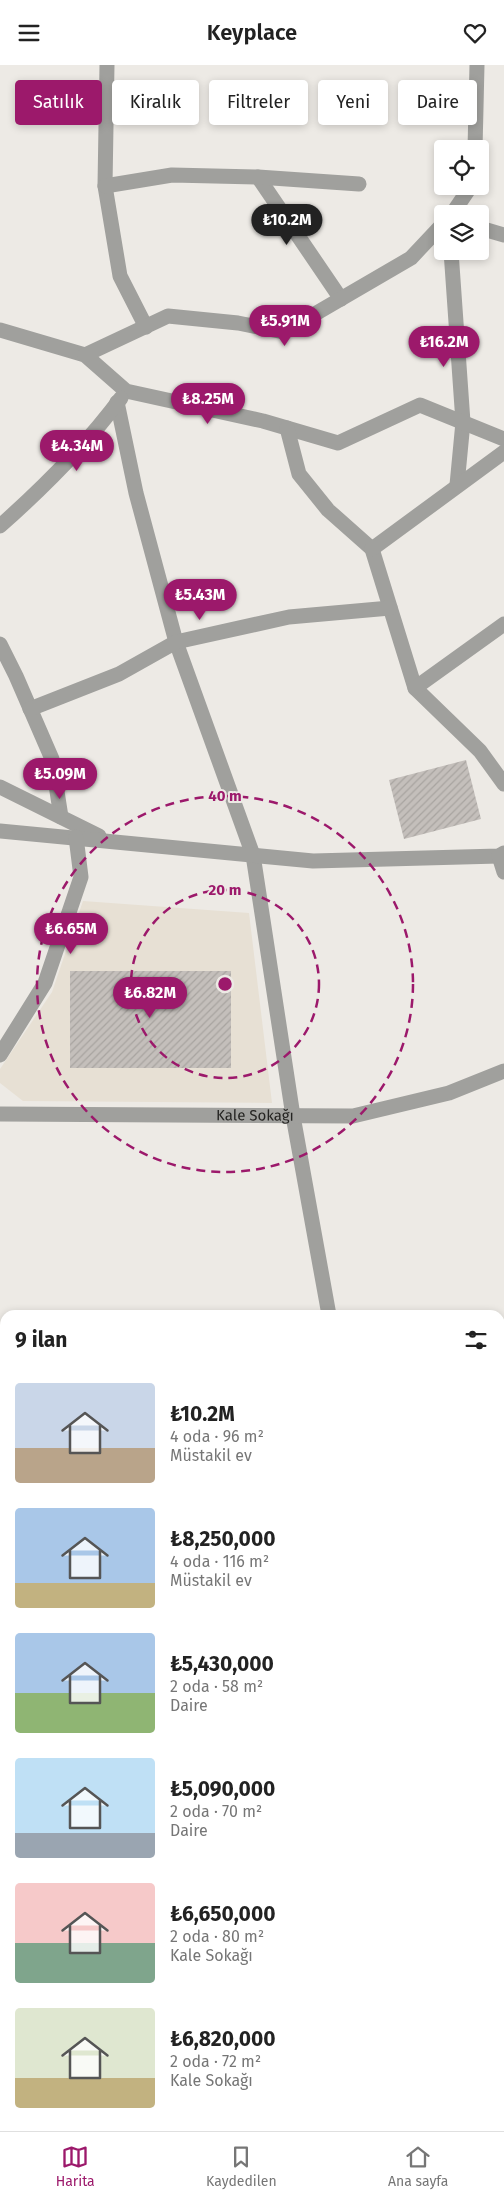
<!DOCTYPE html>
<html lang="tr">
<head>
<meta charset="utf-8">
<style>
  :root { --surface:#fff; --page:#f6f6f6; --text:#222; --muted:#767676; --line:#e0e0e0; --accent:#9c196b }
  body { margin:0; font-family:"Fira Sans",sans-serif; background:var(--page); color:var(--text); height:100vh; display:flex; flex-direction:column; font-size:19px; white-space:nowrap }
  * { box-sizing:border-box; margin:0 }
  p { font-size:16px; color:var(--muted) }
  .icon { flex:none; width:28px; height:28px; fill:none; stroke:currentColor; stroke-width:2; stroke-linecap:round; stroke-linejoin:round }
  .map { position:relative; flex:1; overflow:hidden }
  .drawer { position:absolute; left:0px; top:1245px; width:505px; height:821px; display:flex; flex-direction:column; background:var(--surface); border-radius:15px 15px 0 0; box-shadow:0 2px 8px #0003 }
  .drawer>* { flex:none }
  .hud { position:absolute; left:15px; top:15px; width:475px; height:45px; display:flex; gap:10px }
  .fabs { position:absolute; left:434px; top:75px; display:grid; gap:10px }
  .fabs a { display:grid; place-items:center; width:55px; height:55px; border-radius:5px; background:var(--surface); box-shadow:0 2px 8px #0003; font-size:25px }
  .price { position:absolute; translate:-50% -42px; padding:0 11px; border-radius:18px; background:var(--accent); color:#fff; font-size:16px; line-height:32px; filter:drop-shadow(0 1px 2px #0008) }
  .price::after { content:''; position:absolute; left:50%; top:30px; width:15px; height:11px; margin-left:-8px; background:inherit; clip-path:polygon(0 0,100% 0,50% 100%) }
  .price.on { background:#222; color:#fff }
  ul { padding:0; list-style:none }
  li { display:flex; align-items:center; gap:15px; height:125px; padding:0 15px }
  li span { display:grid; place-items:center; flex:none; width:140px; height:100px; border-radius:5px; color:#555 }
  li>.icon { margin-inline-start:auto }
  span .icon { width:60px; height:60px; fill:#fffc; stroke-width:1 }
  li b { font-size:21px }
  h2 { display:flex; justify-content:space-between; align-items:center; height:60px; padding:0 15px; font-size:21px }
  .tag { padding:0 18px; border-radius:5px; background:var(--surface); box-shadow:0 2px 8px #0003; font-size:18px; line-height:45px }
  .tag.on { background:var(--accent); color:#fff }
  header { display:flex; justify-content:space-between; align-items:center; height:65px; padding:0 15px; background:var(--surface); font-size:22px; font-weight:600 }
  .menu { display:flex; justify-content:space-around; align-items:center; height:70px; border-top:1px solid var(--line); background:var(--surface); font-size:14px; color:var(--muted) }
  .menu a { display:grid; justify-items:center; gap:2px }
  .menu .on { color:var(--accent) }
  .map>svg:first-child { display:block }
  .built { fill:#e7e0d4 }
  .building { fill:url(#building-hatch) }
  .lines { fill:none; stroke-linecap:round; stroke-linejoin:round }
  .minor { stroke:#a0a09d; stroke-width:15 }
  .ring { fill:none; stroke:#9c196b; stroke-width:2.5; stroke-dasharray:9 6 }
  .labels { text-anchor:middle; stroke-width:4; stroke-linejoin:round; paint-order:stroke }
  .street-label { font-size:15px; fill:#252422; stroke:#edeae5 }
  .centre { fill:#9c196b; stroke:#edeae5; stroke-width:2.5 }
  .ring-label { font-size:15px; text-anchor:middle; font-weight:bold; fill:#9c196b; stroke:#edeae5; stroke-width:4; stroke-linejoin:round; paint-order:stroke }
</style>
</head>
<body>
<header><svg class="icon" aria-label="menu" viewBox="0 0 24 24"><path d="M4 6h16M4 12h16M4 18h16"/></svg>Keyplace<svg class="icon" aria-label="heart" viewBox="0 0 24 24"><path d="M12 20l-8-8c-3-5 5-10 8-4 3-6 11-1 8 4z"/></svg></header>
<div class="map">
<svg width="504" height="2066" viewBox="0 0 504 2066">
  <defs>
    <pattern id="building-hatch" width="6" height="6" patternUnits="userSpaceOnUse" patternTransform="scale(1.25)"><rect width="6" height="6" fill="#c4bfbb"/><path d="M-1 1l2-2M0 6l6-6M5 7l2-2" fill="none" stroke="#a8a4a0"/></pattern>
  </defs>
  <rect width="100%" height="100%" fill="#edeae5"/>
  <path class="built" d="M83 836 249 848 272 1038 23 1036 0 1018V1004L52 927Z"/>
  <path class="building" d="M466 695 481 754 404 774 389 715Z
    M70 906H231V1003H70Z
    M500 2018 504 2020V2066H454L442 2061H500Z
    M47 2061H109L107 2066H46Z
    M112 2061H161L159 2066H110Z
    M229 2061H323L322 2066H228Z"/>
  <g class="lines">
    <g class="minor">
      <path d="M107 0 105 121 120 211 146 262"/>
      <path d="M475 84 477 0"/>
      <path d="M258 112 341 234"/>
      <path d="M105 121 172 110 258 112 359 119"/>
      <path d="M452 149 471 121"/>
      <path d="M480 163 504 170"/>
      <path d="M451 186 463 357 457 420"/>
      <path d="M0 265 85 290 126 326 263 356 338 378 420 340 504 374"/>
      <path d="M85 290 168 251 238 258 284 267 411 193 442 160"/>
      <path d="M117 337 136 428 176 577 253 790 293 1051 329 1250"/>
      <path d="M287 363 299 409 328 445 372 484 415 623 480 686 504 719"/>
      <path d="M0 461C44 422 86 380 121 333"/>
      <path d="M372 484 504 387"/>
      <path d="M0 579 16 611 52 694 61 752"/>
      <path d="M415 623 504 559"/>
      <path d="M30 644 119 609 176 577 289 552 390 543"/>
      <path d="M0 722 99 771"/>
      <path d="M0 766 313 796 499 791 504 788"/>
      <path d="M499 791 504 807"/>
      <path d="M0 990 45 918 81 812 76 772"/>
      <path id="s1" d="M0 1049 353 1051 449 1028 504 1006"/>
      <path d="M0 1326 5 1343"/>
      <path d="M500 1334H504"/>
      <path d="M0 1369H5"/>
      <path d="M500 1564H504"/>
      <path d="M500 1840H504"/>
      <path d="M0 1856 5 1789"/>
      <path d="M500 1996 504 1998"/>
      <path d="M364 2066 365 2061"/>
    </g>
  </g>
  <g class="ring">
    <circle cx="225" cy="919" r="94"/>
    <circle cx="225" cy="919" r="188"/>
  </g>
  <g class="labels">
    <g class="street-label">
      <text dy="5" stroke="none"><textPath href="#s1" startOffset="255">Kale Sokağı</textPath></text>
    </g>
  </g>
  <circle cx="225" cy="919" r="8" class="centre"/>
  <g class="ring-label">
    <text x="225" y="736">40 m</text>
    <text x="225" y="830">20 m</text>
  </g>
</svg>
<div class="fabs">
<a><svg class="icon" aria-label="locate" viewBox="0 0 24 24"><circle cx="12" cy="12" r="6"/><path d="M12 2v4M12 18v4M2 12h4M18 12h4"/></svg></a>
<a><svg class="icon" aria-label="layers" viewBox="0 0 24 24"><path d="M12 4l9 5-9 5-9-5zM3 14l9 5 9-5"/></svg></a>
</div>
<b class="price on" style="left:287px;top:181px">₺10.2M</b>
<b class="price" style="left:285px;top:282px">₺5.91M</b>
<b class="price" style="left:444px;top:303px">₺16.2M</b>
<b class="price" style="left:208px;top:360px">₺8.25M</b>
<b class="price" style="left:77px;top:407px">₺4.34M</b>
<b class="price" style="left:200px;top:556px">₺5.43M</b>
<b class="price" style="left:60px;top:735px">₺5.09M</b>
<b class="price" style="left:71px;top:890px">₺6.65M</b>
<b class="price" style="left:150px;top:954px">₺6.82M</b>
<div class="hud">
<a class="tag on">Satılık</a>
<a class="tag">Kiralık</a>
<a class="tag">Filtreler</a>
<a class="tag">Yeni</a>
<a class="tag">Daire</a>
</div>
<section class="drawer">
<h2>9 ilan<svg class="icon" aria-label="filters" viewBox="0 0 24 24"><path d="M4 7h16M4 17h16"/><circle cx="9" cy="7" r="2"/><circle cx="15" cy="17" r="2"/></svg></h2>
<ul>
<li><span style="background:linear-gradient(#c9d6e8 65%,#b9a48a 0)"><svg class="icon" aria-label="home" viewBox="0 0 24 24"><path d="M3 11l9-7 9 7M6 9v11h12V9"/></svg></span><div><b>₺10.2M</b><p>4 oda · 96 m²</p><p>Müstakil ev</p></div></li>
<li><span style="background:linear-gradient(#a9c7e8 75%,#c2b280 0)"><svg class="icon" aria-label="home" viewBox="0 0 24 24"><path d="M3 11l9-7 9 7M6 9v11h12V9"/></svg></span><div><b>₺8,250,000</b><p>4 oda · 116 m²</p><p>Müstakil ev</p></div></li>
<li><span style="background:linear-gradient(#a9c7e8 60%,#8fb573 0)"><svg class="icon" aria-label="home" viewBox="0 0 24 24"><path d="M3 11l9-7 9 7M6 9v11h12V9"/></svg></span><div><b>₺5,430,000</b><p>2 oda · 58 m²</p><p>Daire</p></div></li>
<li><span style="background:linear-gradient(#bfe0f5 75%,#9aa5b1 0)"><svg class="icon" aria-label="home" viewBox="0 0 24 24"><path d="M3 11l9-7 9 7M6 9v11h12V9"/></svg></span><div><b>₺5,090,000</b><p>2 oda · 70 m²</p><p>Daire</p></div></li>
<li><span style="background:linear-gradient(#f6c9c9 60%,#7fa58c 0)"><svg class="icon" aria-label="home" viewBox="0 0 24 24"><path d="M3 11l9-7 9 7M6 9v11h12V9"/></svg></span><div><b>₺6,650,000</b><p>2 oda · 80 m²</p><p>Kale Sokağı</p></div></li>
<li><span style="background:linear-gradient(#dfe7d0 70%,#c2b280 0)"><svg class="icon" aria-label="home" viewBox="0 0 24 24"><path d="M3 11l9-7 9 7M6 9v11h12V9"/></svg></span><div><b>₺6,820,000</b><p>2 oda · 72 m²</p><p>Kale Sokağı</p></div></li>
</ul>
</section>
</div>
<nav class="menu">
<a class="on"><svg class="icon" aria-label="map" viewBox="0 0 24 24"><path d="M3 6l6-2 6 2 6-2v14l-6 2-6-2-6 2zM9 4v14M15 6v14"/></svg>Harita</a>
<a><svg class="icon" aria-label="saved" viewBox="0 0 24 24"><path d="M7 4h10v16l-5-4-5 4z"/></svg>Kaydedilen</a>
<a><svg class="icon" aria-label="home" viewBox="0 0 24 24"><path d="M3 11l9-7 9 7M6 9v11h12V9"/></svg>Ana sayfa</a>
</nav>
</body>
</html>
